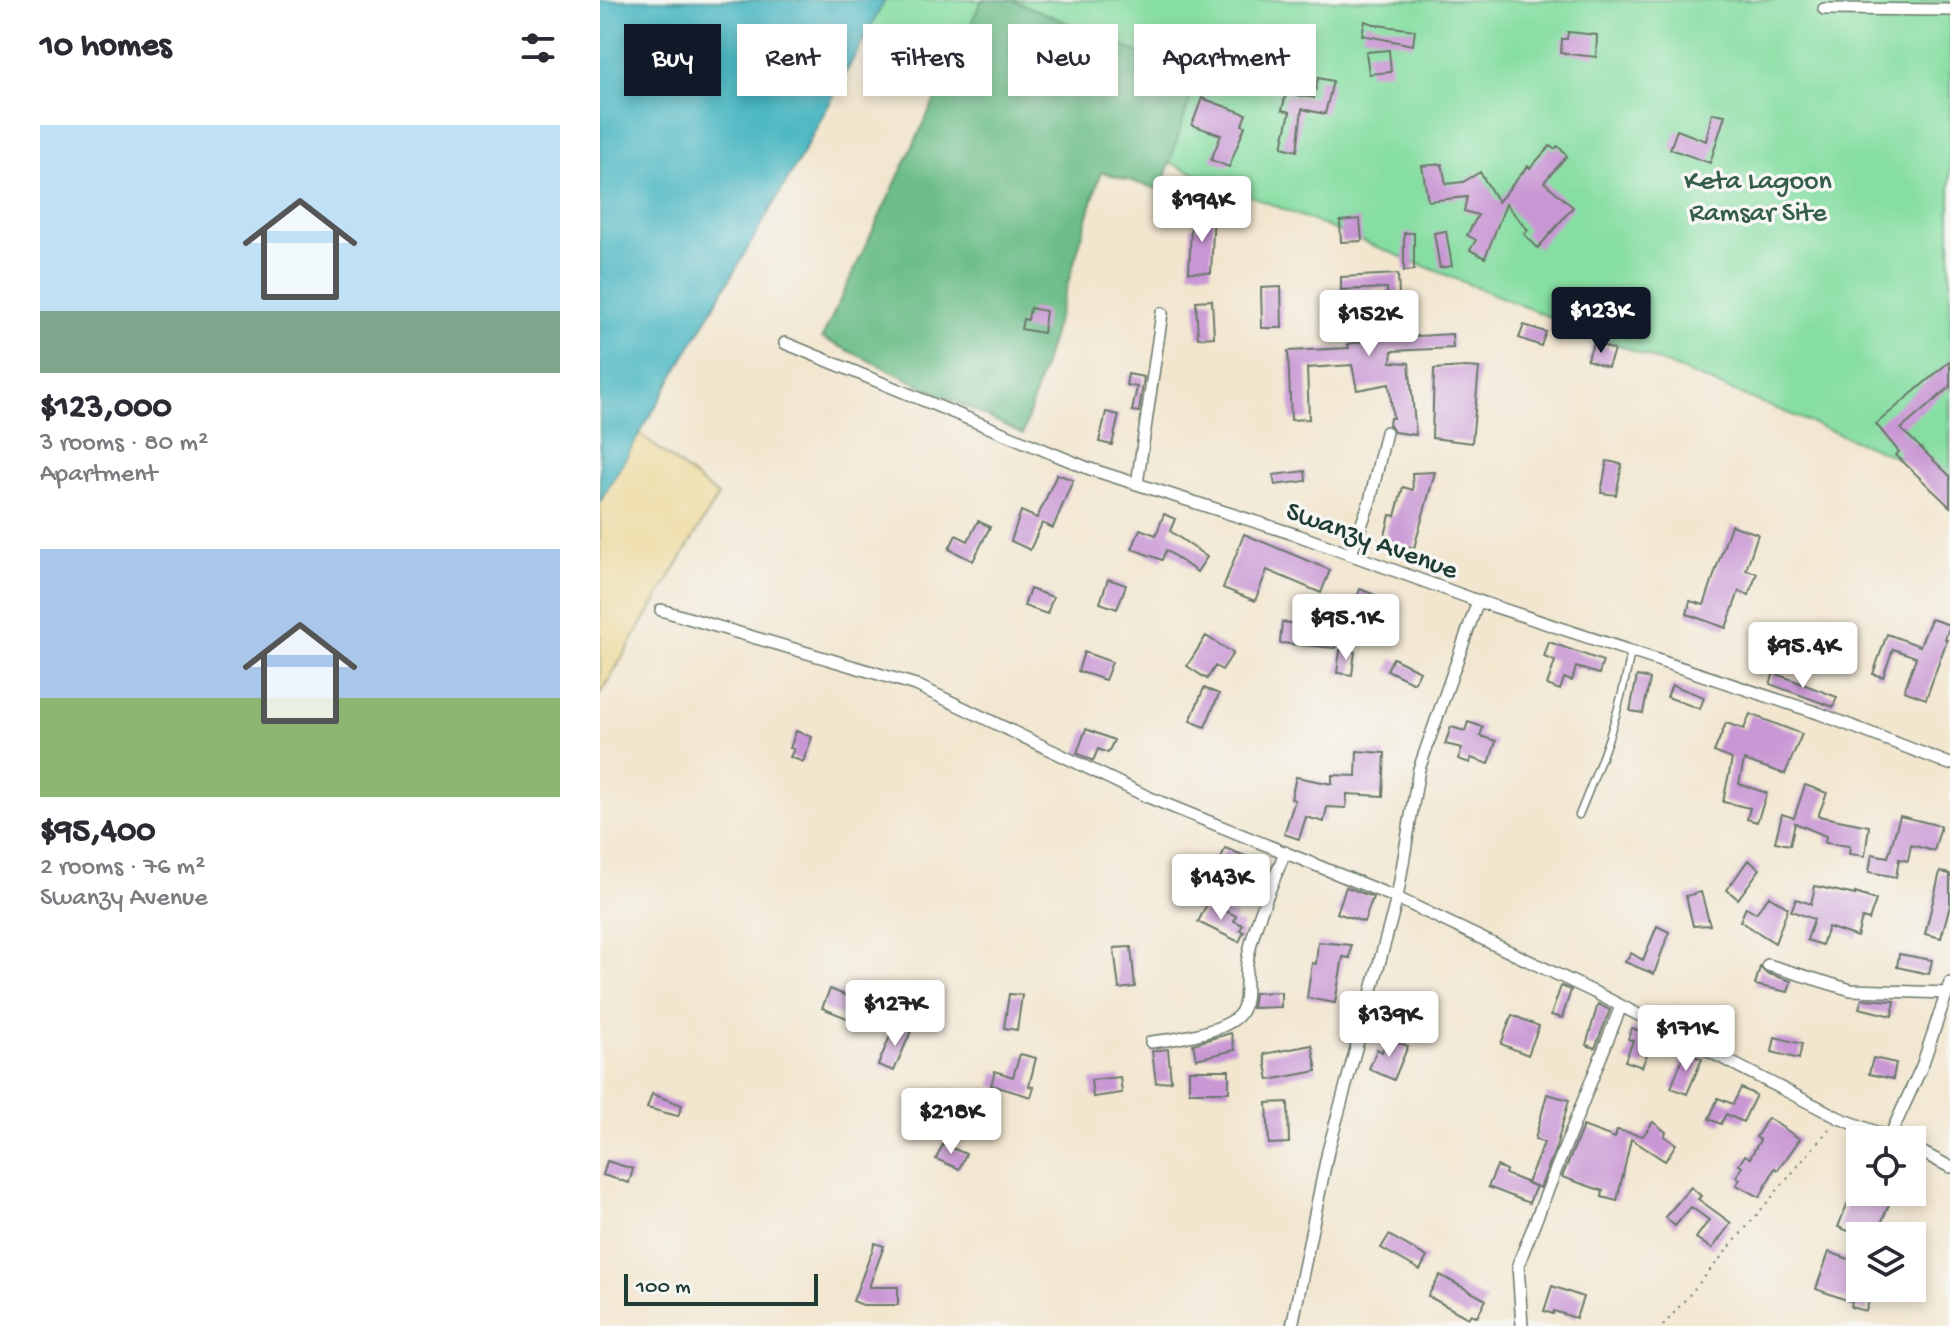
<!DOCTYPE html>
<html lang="en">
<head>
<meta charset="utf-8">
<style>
  :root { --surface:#fff; --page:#f7f7f7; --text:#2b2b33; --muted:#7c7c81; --accent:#111827 }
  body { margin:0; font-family:"Gochi Hand",sans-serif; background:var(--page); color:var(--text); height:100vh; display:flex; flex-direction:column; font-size:30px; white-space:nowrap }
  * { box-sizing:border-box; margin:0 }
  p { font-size:26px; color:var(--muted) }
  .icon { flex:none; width:44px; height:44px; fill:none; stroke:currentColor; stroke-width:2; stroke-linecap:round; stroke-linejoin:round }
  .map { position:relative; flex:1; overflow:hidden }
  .side { display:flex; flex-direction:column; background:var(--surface); width:600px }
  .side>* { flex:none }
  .guide { position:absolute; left:24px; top:24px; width:760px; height:72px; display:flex; gap:16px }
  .tools { position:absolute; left:1246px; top:1126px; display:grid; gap:16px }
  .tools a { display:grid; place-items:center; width:80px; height:80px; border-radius:0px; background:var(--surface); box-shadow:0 4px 12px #0003; font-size:40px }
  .scale { position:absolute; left:24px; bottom:20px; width:194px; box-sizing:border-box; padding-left:8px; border:4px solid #1f3d34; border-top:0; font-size:22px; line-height:28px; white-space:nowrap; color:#1f3d34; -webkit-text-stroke:6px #f6f6f2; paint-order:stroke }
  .price { position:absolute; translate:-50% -68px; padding:0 18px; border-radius:8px; background:#fff; color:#222; font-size:26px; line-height:52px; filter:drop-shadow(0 2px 4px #0008) }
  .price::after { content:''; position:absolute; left:50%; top:48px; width:24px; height:18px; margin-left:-12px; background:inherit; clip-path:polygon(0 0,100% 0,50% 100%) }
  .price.selected { background:var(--accent); color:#fff }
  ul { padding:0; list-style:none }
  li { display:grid; align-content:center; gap:16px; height:424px; padding:0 40px }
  li span { display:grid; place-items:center; height:248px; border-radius:0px; color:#555 }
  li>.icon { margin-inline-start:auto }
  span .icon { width:144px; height:144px; fill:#fffc; stroke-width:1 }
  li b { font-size:34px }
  h2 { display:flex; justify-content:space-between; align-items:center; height:96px; padding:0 40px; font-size:34px }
  .tag { padding:0 28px; border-radius:0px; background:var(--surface); box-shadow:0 4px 12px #0003; font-size:28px; line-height:72px }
  .tag.selected { background:var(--accent); color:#fff }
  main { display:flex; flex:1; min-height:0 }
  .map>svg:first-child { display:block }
  .green { fill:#86dea2; stroke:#528e6b; stroke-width:2 }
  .forest { fill:#6cbd88; stroke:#467d5e; stroke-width:2 }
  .sand { fill:#eeda9e; stroke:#868c69; stroke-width:2 }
  .water { fill:#47b6c1; stroke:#337a7a; stroke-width:2 }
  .building { fill:#c997d4 }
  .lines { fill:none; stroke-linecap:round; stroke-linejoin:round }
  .service-casing { stroke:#69786a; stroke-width:9 }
  .minor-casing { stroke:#69786a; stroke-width:14 }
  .path { stroke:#69786a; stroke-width:2; stroke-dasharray:2 6; stroke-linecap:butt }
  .service { stroke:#fff; stroke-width:6 }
  .minor { stroke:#fff; stroke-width:11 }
  .labels { text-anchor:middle; stroke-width:7; stroke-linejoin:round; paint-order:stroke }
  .park-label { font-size:28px; fill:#345d4a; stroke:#f6f6f2 }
  .street-label { font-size:28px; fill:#1f3d34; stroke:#f6f6f2 }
</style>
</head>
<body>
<main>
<section class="side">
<h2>10 homes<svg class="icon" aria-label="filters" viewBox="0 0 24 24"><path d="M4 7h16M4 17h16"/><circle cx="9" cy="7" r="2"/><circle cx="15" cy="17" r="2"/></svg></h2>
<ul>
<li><span style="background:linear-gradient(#bfe0f5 75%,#7fa58c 0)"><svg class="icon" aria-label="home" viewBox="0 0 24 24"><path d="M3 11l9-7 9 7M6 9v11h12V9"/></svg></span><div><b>$123,000</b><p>3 rooms · 80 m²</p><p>Apartment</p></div></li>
<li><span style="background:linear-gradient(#a9c7e8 60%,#8fb573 0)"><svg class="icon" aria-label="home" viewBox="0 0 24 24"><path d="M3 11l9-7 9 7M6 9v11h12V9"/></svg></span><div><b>$95,400</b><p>2 rooms · 76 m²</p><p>Swanzy Avenue</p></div></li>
</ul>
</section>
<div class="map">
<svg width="1350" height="1326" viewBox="0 0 1350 1326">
  <rect width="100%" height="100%" fill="#f6f6f2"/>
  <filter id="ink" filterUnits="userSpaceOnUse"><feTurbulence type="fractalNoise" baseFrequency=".0125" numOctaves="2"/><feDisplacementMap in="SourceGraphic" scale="16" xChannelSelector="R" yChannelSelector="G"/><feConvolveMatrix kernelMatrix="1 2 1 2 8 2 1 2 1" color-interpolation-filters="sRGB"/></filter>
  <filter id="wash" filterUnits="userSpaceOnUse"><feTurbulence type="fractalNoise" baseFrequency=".006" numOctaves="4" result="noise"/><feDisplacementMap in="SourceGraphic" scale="32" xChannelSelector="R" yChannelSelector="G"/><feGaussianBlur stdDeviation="1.8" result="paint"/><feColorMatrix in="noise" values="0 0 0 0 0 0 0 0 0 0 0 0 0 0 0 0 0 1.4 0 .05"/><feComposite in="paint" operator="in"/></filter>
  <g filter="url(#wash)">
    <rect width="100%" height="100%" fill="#f2e6cf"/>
    <path class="green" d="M285 0H1350V479L263 39Z"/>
    <path class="forest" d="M382 0H413L597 77 561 190 501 172 423 434 222 338Z"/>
    <path class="sand" d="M39 433 118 496 0 695V502Z"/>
    <path class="water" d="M0 0H285L198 162 0 502Z"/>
    <g id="blocks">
      <path class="building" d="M765 21 777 25 815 30 813 45 762 35Z
        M968 32 997 35 996 57 961 53 962 39H967Z
        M789 50 791 72 769 74 766 52Z
        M718 78 733 81 725 114 702 109 697 151 682 147 690 112 682 110 686 94 714 98Z
        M602 98 646 114 642 125 645 126 629 167 611 160 621 135 592 125Z
        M1112 113 1125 115 1110 163 1070 149 1077 130 1106 141Z
        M950 146 954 149 958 146 967 156 944 182 973 207 938 248 924 234 928 230 906 204 885 258 870 250 876 240 867 235 878 215 864 211 867 197 828 201 822 166 842 164 846 184 863 182 880 172 898 202 928 166 930 168Z
        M601 210 614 213 611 273 589 272 591 227 597 228Z
        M760 219 762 241 741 242 740 221Z
        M846 231 852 266 840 268 834 233Z
        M804 233H814V270L804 271Z
        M798 274 801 337 852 334 853 348 792 351 791 362 809 363 816 435 794 432 789 424 790 418H793L789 384 757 390 752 365 707 368 709 419 691 420 688 351 749 348 748 344 775 339 774 326 787 325V288L741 290V277Z
        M681 287 682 328H662L661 288Z
        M965 299 1010 320 1002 335 959 313Z
        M612 300 614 337 598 338 596 301Z
        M430 308 446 311 443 333 421 329 423 319 428 320Z
        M924 325 946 332 941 346 919 338Z
        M994 342 1014 350 1008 367 987 360Z
        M1350 361V387L1301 429 1350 476V507L1296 455 1299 452 1276 424Z
        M866 367 879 368 872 443 832 438 834 369Z
        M528 374 544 377 539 412 532 411 537 387 526 385Z
        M506 412 519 415 512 445 499 442Z
        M1007 461 1022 464 1016 495 1001 493Z
        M705 471 706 481 675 485 673 475Z
        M835 472 814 548 784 540 790 515 795 516 803 487 813 490 812 473Z
        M457 474 473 480 453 528 442 523 430 550 411 541 421 511 437 518Z
        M564 514 575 519 570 531 607 557 597 572 566 550 562 560 532 549 540 529 556 535Z
        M378 521 390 527 373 561 349 549 356 535 368 541Z
        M1131 525 1158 534 1146 570 1157 573 1149 595 1139 591 1126 628 1087 614 1090 601 1104 605Z
        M644 534 730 570 721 593 667 570 655 601 623 588Z
        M508 579 526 585 517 609 500 603Z
        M430 589 453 597 447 614 424 606Z
        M760 589 775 595 761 633 748 624Z
        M733 618 746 622 735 648 680 643 682 622 728 628Z
        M1331 619 1350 625 1345 639 1347 640 1326 699 1304 691 1316 657 1293 649 1283 677 1273 674 1287 634 1320 646Z
        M606 636 633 653 622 670 615 666 607 679 587 666Z
        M949 642 1003 661 999 674 976 667 972 681 964 678 960 690 947 685 955 661 944 657Z
        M740 650 755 652 752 675 737 673Z
        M484 652 512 662 505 680 478 671Z
        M793 658 820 671 814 683 787 670Z
        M1174 673 1237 697 1233 707 1170 684Z
        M1037 676 1050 679 1043 713 1030 711Z
        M1072 685 1104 697 1100 709 1067 697Z
        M604 688 619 694 605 727 590 721Z
        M1150 714 1202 734 1185 774 1144 760 1139 784 1167 793 1157 822 1147 819 1150 808 1123 802 1132 759 1114 752 1126 723 1144 729Z
        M868 722 883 727 880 736 896 741 889 764 871 758 870 763 858 759 862 748 845 744 851 727 865 731Z
        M486 729 514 740 508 753 498 749 493 761 477 753Z
        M196 731 212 737 203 762 190 757 194 749 190 748Z
        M757 751 785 753 783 796 747 794 746 808 727 807 724 822 706 817 699 839 684 834 695 800 691 799 696 777 732 784V775L756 776Z
        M1205 785 1227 793 1218 816 1269 826 1265 856 1249 854 1250 846 1225 843 1226 836 1195 823 1190 845 1175 842 1182 814 1194 818Z
        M1300 816 1341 826 1334 851 1311 845 1308 861 1299 859 1296 877 1269 872 1272 854 1288 857Z
        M625 848 653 859 646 876 618 866Z
        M1148 860 1160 869 1138 899 1127 890Z
        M1340 872 1350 874V905L1341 938 1325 934Z
        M1215 886 1255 895V893L1276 900 1269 920 1262 918 1257 937 1228 927 1222 945 1207 940 1214 919 1191 911 1196 899 1211 904Z
        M746 887 773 897 764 922 737 913Z
        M1101 892 1110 925 1093 926 1086 896Z
        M1169 896 1188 908 1175 943 1140 921 1146 907 1156 913Z
        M608 902 636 916 634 921 643 925 640 930 644 932 639 942 598 922Z
        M1057 926 1069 932 1054 974 1025 962 1031 953 1043 960Z
        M718 942 751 945 750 958 743 957 735 1003 707 998 712 963 716 964Z
        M531 947 535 987 519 989 514 948Z
        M1299 954 1332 960 1329 974 1297 967Z
        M1160 967 1166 973 1191 981 1188 992 1155 985Z
        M961 986 971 990 962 1018 951 1015Z
        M230 989 277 1008 269 1027 222 1008Z
        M681 992V1007L652 1008 654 993Z
        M409 994 422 995 417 1030 404 1028Z
        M1262 999 1295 1001 1292 1016 1259 1008Z
        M998 1004 1010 1010 995 1048 986 1045Z
        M912 1015 939 1026 928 1055 901 1044Z
        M295 1024 311 1031 294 1071 278 1065Z
        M1032 1028 1054 1037 1042 1067 1025 1061 1033 1041 1028 1039Z
        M631 1033 635 1050 596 1059 593 1044Z
        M1175 1037 1202 1044 1199 1059 1172 1052Z
        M787 1038 808 1046 794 1080 769 1069 777 1049 782 1052Z
        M712 1045 717 1071 669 1080 664 1054Z
        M568 1049 571 1081 556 1083 552 1051Z
        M1085 1052 1102 1059 1087 1094 1071 1088Z
        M420 1054 436 1058 429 1086 434 1087 431 1097 391 1085 395 1071 413 1077Z
        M1273 1058 1296 1063 1293 1079 1269 1074Z
        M589 1070H629V1092H589Z
        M520 1077 522 1093 493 1097 491 1080Z
        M1141 1088 1156 1095 1143 1122 1126 1114 1121 1124 1109 1119 1118 1098 1133 1104Z
        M52 1094 82 1105 78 1116 47 1108Z
        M947 1094 969 1100 956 1147 940 1188 927 1183 944 1143 935 1139Z
        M688 1102 689 1143 669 1144 667 1103Z
        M1168 1118 1200 1139 1178 1170 1175 1168 1160 1197 1136 1185 1140 1179 1136 1177 1142 1167 1139 1165 1145 1155 1150 1158 1160 1140 1156 1137Z
        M1053 1122 1066 1132 1064 1136 1076 1144 1065 1161 1031 1139 1017 1201 1002 1197 1003 1191 962 1177 983 1126 1015 1138 1017 1130 1043 1136Z
        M343 1144 366 1154 359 1169 336 1159Z
        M7 1161 33 1169 29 1183 3 1175Z
        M897 1166 906 1170 905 1174 936 1186 929 1203 888 1187Z
        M1091 1187 1101 1196 1098 1199 1131 1223 1112 1249 1096 1238 1109 1220 1091 1207 1075 1226 1065 1217Z
        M1252 1192H1294L1276 1236H1261L1238 1227Z
        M789 1235 827 1257 820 1270 781 1248Z
        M275 1243 284 1246 269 1287H298V1305H263L253 1301Z
        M1229 1252 1260 1263V1288H1273L1266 1311 1251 1307 1252 1302 1216 1289Z
        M840 1275 886 1300 877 1317 871 1314 868 1318 828 1296Z
        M952 1286 983 1297 976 1318 954 1311 953 1314 944 1311Z"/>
    </g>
  </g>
  <g filter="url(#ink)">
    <use href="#blocks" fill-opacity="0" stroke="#69786a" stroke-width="2"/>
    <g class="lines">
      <defs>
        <path id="service" d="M979 815C1003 757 1020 713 1031 651"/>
        <path id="minor" d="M1224 9 1350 10
          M185 343 490 469 700 536 878 601 1218 713 1350 764
          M537 484 562 313
          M751 554 770 501 786 432
          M61 610 316 685 548 797 797 898 996 993 1239 1118 1297 1140
          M1168 965 1251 990 1348 993
          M551 1042C572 1040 623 1032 638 1016 650 1004 644 978 647 963 653 924 671 888 685 852
          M1290 1136 1322 1066 1350 983
          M1312 1147 1350 1167
          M692 1326 728 1151 797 898 819 769 878 601
          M922 1326 918 1265 1021 1006"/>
      </defs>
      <use href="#service" class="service-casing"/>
      <use href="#minor" class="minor-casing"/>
      <path class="path" d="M1063 1326 1230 1128"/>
      <use href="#service" class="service"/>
      <use href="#minor" class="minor"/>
    </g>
  </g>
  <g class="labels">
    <g class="park-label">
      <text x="1158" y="188">Keta Lagoon<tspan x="1158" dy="32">Ramsar Site</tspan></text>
    </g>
    <g class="street-label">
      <text transform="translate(773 538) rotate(20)" y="10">Swanzy Avenue</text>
    </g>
  </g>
</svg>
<div class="tools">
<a><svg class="icon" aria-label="locate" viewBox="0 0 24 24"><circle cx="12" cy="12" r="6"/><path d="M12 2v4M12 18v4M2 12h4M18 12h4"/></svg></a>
<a><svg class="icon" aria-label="layers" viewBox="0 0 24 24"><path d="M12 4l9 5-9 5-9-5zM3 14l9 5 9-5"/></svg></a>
</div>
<div class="scale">100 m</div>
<b class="price" style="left:602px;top:244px">$194K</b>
<b class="price selected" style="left:1001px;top:355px">$123K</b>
<b class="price" style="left:769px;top:358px">$152K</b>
<b class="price" style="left:746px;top:662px">$95.1K</b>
<b class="price" style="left:1203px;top:690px">$95.4K</b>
<b class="price" style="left:621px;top:922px">$143K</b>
<b class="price" style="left:295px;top:1048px">$127K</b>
<b class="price" style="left:789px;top:1059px">$139K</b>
<b class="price" style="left:1086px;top:1073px">$171K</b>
<b class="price" style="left:351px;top:1156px">$218K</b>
<div class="guide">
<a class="tag selected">Buy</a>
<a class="tag">Rent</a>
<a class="tag">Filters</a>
<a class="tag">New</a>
<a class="tag">Apartment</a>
</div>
</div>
</main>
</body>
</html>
